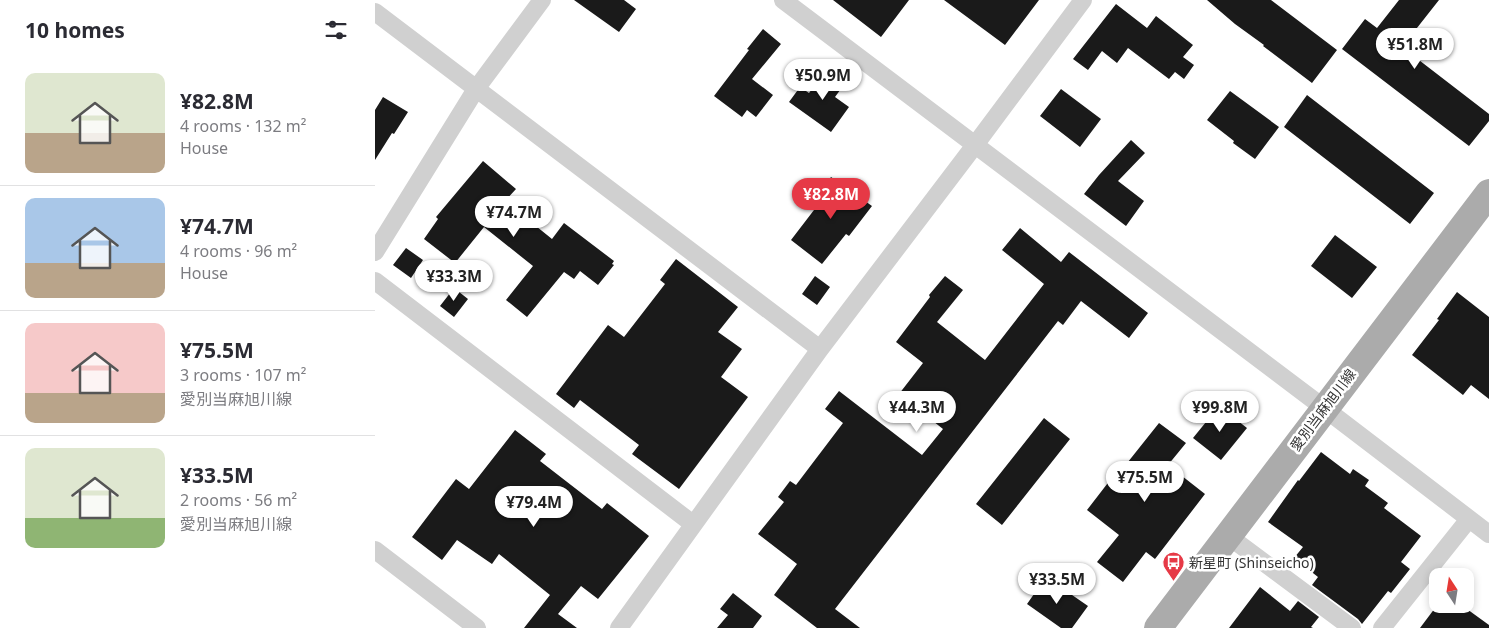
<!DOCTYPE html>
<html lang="en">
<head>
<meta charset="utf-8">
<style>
  :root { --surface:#fff; --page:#f7f7f7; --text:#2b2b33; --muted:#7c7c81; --line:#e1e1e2; --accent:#e63946 }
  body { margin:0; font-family:"Noto Sans","Noto Sans JP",sans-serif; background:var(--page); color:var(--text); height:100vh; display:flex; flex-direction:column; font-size:19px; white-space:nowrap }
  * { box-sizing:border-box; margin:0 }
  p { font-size:16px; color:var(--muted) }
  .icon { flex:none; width:28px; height:28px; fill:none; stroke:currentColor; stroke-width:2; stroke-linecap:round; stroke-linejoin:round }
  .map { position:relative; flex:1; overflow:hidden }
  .drawer { display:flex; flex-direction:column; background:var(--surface); width:375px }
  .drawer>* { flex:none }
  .needle { width:32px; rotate:348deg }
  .tools { position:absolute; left:1054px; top:568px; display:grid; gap:10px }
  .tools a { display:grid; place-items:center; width:45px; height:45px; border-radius:10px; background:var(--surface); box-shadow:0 2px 8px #0003; font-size:25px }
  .price { position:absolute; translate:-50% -42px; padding:0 11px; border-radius:18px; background:#fff; color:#222; font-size:16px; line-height:32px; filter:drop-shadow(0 1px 2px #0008) }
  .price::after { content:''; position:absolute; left:50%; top:30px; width:15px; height:11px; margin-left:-8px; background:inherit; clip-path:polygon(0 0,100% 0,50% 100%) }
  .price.active { background:var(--accent); color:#fff }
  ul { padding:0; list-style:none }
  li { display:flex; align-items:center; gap:15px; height:125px; padding:0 25px }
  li+li { border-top:1px solid var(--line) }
  li span { display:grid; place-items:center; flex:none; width:140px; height:100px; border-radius:10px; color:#555 }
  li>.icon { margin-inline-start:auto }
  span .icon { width:60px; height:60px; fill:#fffc; stroke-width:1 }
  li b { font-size:21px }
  h2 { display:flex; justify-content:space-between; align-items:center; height:60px; padding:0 25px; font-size:21px }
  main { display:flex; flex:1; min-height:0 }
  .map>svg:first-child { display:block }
  .building { fill:#1a1a1a }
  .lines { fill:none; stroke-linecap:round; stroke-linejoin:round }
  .street { stroke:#d0d0d0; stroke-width:18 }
  .primary { stroke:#ababab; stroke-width:28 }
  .labels { text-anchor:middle; stroke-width:5; stroke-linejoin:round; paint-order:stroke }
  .street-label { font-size:14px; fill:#333; stroke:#fff }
  .poi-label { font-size:14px; fill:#333; stroke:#fff; text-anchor:start }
</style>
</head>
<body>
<main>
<section class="drawer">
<h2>10 homes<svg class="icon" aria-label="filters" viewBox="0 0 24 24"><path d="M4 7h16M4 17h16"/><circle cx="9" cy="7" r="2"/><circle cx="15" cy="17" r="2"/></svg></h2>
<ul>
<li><span style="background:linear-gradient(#dfe7d0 60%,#b9a48a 0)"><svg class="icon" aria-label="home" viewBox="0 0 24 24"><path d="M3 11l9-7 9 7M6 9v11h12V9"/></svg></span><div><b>¥82.8M</b><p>4 rooms · 132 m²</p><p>House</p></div></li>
<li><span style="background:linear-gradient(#a9c7e8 65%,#b9a48a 0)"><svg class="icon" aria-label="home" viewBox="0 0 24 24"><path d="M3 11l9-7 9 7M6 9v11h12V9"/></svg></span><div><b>¥74.7M</b><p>4 rooms · 96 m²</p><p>House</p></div></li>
<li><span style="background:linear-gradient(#f6c9c9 70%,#b9a48a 0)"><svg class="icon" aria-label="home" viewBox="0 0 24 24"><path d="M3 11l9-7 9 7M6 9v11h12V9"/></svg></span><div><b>¥75.5M</b><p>3 rooms · 107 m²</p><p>愛別当麻旭川線</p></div></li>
<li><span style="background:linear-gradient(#dfe7d0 70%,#8fb573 0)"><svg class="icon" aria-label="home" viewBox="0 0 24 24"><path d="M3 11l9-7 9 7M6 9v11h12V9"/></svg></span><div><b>¥33.5M</b><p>2 rooms · 56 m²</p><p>愛別当麻旭川線</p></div></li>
</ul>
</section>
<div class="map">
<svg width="1114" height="628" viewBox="0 0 1114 628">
  <rect width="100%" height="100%" fill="#fff"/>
  <path class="building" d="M199 0H249L261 9 244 32Z
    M458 0H534L506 37Z
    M569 0H664L630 45Z
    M832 0H896L962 50 937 83 888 46 889 45 860 24Z
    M1024 0H1064L1027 47 1114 114V121L1094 146 967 49 990 19 1002 28Z
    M741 4 772 28 781 16 818 45 808 57 819 65 809 79 800 72 794 79 753 48 742 63 727 51 713 70 698 59Z
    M388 29 406 44 377 79 398 95 381 117 372 110 367 117 339 96 374 50 372 49Z
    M452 69 471 82 460 97 474 107 456 132 414 102 425 87 434 93Z
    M686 89 726 119 705 147 665 116Z
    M855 91 904 127 880 159 858 143 859 141 832 120Z
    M932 95 1059 193 1035 224 909 127Z
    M8 97 33 112 19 134 17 133 0 160V110Z
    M756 140 770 153 743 181 769 201 751 226 709 194 724 175Z
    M108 161 141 189 130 201 177 239 189 223 239 261 237 264 239 265 223 285 205 271 199 279 189 272 152 317 131 300 158 266 109 227 80 263 49 239 63 219 61 217Z
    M456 177 497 206 474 236 471 234 447 264 416 240 439 210 435 207Z
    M645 228 686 262 694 252 773 313 754 338 706 301 688 325 683 321 460 609 485 628H442L399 595 422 564 383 534 409 502 403 497 415 481 421 485 468 423 450 409 464 391 547 455 568 429 524 394 548 363 521 342 555 297 554 295 570 276 588 290 562 322 610 360 669 284 627 250Z
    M960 235 1002 267 977 298 936 266Z
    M31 248 48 260 36 278 18 265Z
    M301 259 363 307 343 332 367 349 346 377 373 397 304 489 257 454 264 445 205 400 199 408 181 394 233 325 249 337 290 284 285 280Z
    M440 276 455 287 442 305 427 294Z
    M79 288 93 299 79 317 65 306Z
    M1082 292 1114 317V399L1096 385 1088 395 1037 355 1064 320 1062 319Z
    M844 406 872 428 846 460 818 438Z
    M669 418 695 439 627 525 601 504Z
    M784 423 811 443 793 465 830 494 780 559 771 552 748 582 722 562 744 535 712 510 739 475 741 477Z
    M140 430 171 454 165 461 227 509 232 503 274 536 223 599 206 586 183 614 202 628H149L175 595 124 554 117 564 82 540 67 560 37 537 81 479 94 489Z
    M946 452 975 474 978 469 994 480 990 486 1013 503 1009 508 1046 536 1026 562 1035 569 1016 593 1013 591 987 624 983 619 937 585 943 577 919 558 928 547 893 522 923 480 924 481Z
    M671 577 713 606 697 628H686L652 604Z
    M885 587 915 611 923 601 944 617 936 627 938 628H854Z
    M358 593 387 616 378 628H342L353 615 345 609Z
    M1063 604H1085L1114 625V628H1045Z"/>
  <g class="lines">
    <path class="street" d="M408 0 949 408 1114 534
      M0 12 445 349
      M0 252 101 89 167 0
      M0 281 318 524
      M852 535 977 628
      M0 550 102 628
      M244 628 445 349 600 145 708 0
      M1007 628 1094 519"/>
    <path class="primary" d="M783 628 1114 193"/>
  </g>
  <defs>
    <symbol id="bus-pin" viewBox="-11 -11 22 30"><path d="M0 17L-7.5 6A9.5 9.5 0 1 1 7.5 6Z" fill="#e63946" stroke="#fff"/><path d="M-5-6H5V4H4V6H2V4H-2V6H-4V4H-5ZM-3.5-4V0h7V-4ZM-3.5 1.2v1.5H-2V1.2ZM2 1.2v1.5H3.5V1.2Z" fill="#fff"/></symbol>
  </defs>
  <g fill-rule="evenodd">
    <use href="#bus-pin" x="786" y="550" width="25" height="34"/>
  </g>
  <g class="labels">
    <g class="street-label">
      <text transform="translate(948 410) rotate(-53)" y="5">愛別当麻旭川線</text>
    </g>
    <g class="poi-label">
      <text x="814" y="568">新星町 (Shinseicho)</text>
    </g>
  </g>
</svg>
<div class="tools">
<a><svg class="needle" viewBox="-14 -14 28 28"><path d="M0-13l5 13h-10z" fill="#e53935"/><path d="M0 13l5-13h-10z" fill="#7c7c81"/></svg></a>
</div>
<b class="price" style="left:1040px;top:70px">¥51.8M</b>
<b class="price" style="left:448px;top:101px">¥50.9M</b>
<b class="price active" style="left:456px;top:220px">¥82.8M</b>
<b class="price" style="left:139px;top:238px">¥74.7M</b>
<b class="price" style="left:79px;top:302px">¥33.3M</b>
<b class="price" style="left:542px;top:433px">¥44.3M</b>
<b class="price" style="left:845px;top:433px">¥99.8M</b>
<b class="price" style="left:770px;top:503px">¥75.5M</b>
<b class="price" style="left:159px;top:528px">¥79.4M</b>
<b class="price" style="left:682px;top:605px">¥33.5M</b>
</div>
</main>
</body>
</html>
